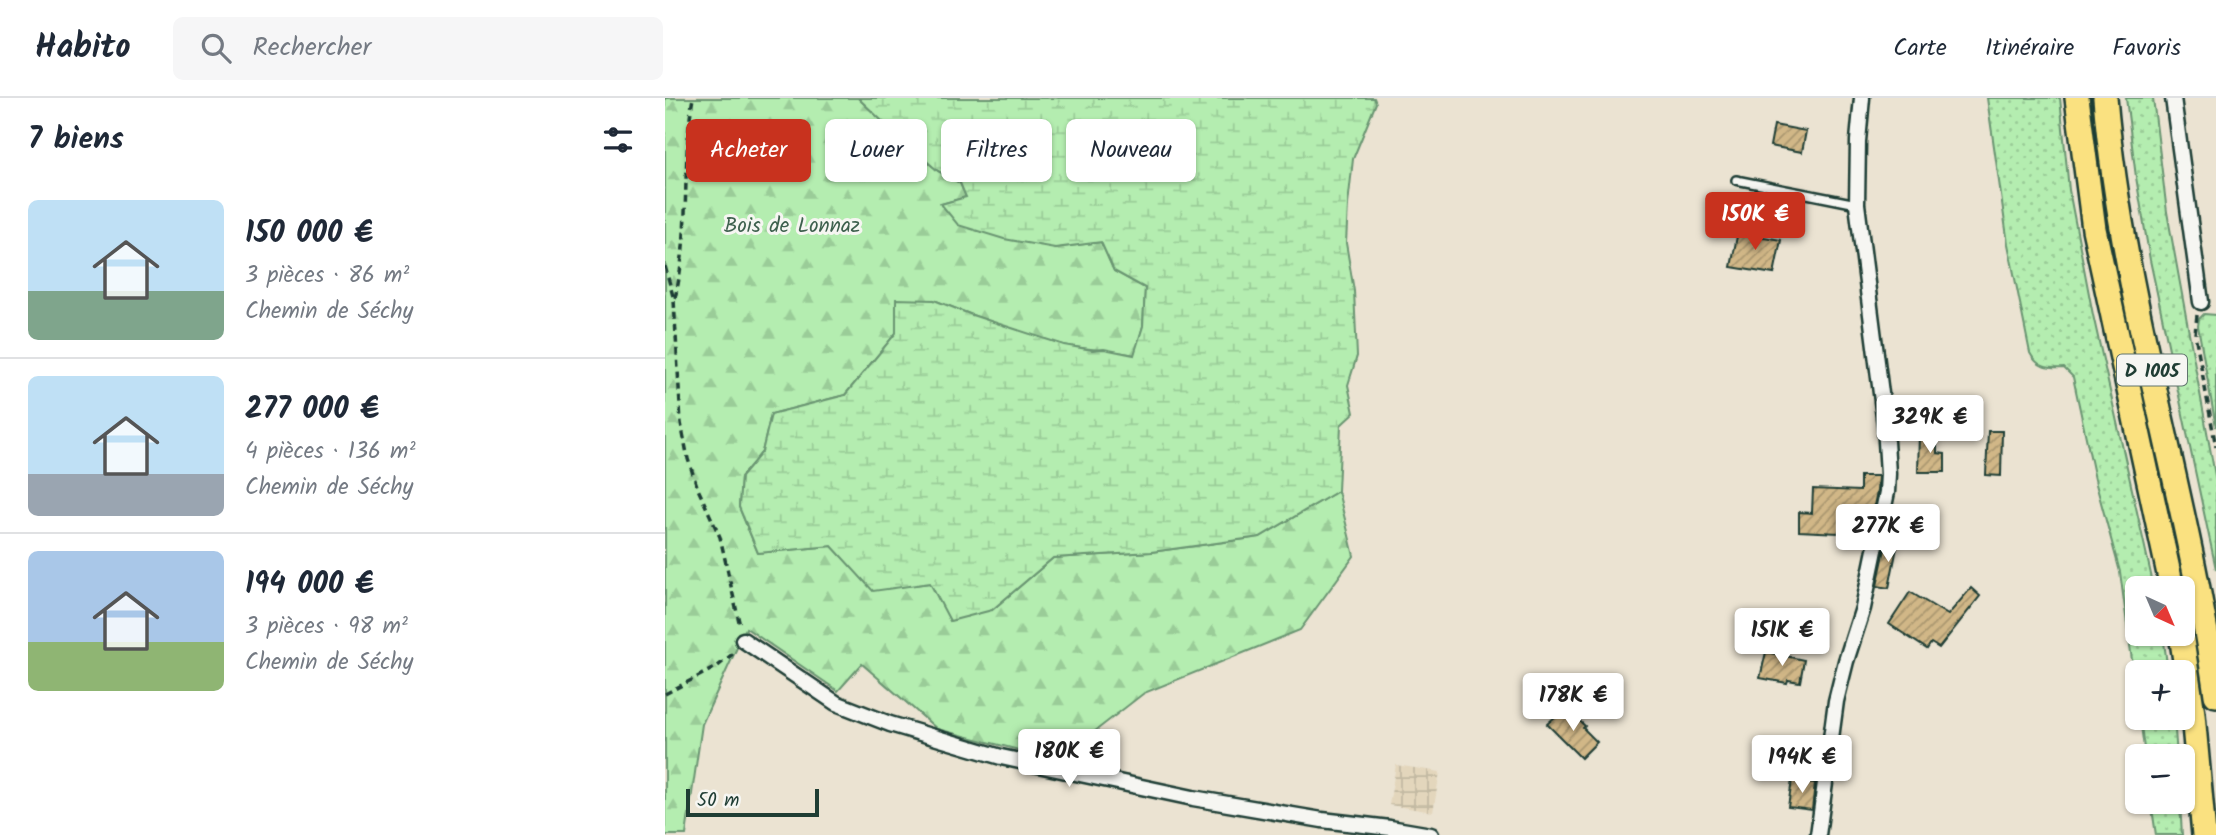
<!DOCTYPE html>
<html lang="fr">
<head>
<meta charset="utf-8">
<style>
  :root { --surface:#fff; --page:#f6f6f7; --text:#1f2937; --muted:#747a83; --line:#e0e1e3; --accent:#c8321e }
  body { margin:0; font-family:Kalam,sans-serif; background:var(--page); color:var(--text); height:100vh; display:flex; flex-direction:column; font-size:26px; white-space:nowrap }
  * { box-sizing:border-box; margin:0 }
  p { font-size:23px; color:var(--muted) }
  .icon { flex:none; width:38px; height:38px; fill:none; stroke:currentColor; stroke-width:2; stroke-linecap:round; stroke-linejoin:round }
  .map { position:relative; flex:1; overflow:hidden }
  .sheet { display:flex; flex-direction:column; background:var(--surface); width:665px }
  .sheet>* { flex:none }
  .hud { position:absolute; left:21px; top:21px; width:665px; height:63px; display:flex; gap:14px }
  .needle { width:46px; rotate:136deg }
  .buttons { position:absolute; left:1460px; top:478px; display:grid; gap:14px }
  .buttons a { display:grid; place-items:center; width:70px; height:70px; border-radius:10px; background:var(--surface); box-shadow:0 2px 5px #0004; font-size:35px }
  .scale { position:absolute; left:21px; bottom:18px; width:133px; box-sizing:border-box; padding-left:7px; border:4px solid #1f3d34; border-top:0; font-size:19px; line-height:24px; white-space:nowrap; color:#1f3d34; -webkit-text-stroke:5px #f6f6f2; paint-order:stroke }
  .price { position:absolute; translate:-50% -60px; padding:0 16px; border-radius:7px; background:#fff; color:#222; font-size:23px; line-height:46px; filter:drop-shadow(0 2px 4px #0008) }
  .price::after { content:''; position:absolute; left:50%; top:42px; width:21px; height:16px; margin-left:-10px; background:inherit; clip-path:polygon(0 0,100% 0,50% 100%) }
  .price.current { background:var(--accent); color:#fff }
  ul { padding:0; list-style:none }
  li { display:flex; align-items:center; gap:21px; height:175px; padding:0 28px }
  li+li { border-top:2px solid var(--line) }
  li span { display:grid; place-items:center; flex:none; width:196px; height:140px; border-radius:10px; color:#555 }
  li>.icon { margin-inline-start:auto }
  span .icon { width:84px; height:84px; fill:#fffc; stroke-width:1 }
  li b { font-size:30px }
  h2 { display:flex; justify-content:space-between; align-items:center; height:84px; padding:0 28px; font-size:30px }
  .chip { padding:0 24px; border-radius:10px; background:var(--surface); box-shadow:0 2px 5px #0004; font-size:24px; line-height:63px }
  .chip.current { background:var(--accent); color:#fff }
  header { display:flex; align-items:center; gap:42px; box-sizing:border-box; height:98px; padding:0 35px; background:var(--surface); border-bottom:2px solid var(--line) }
  header strong { font-size:33px }
  nav { display:flex; gap:38px; margin-inline-start:auto; font-size:24px }
  .search { width:490px; height:63px; background:var(--page); display:flex; align-items:center; gap:18px; box-sizing:border-box; padding:0 24px; border-radius:10px; color:var(--muted); font-size:26px }
  main { display:flex; flex:1; min-height:0 }
  .map>svg:first-child { display:block }
  .industrial { fill:url(#industrial-grid) }
  .grass { fill:url(#grass-dots); stroke:#6a9572; stroke-width:2 }
  .forest { fill:url(#forest-firs); stroke:#6a9572; stroke-width:2 }
  .wetland { fill:url(#wetland-marsh); stroke:#6a9572; stroke-width:2 }
  .building { fill:url(#building-hatch); stroke:#1f3d34; stroke-width:2 }
  .lines { fill:none; stroke-linecap:round; stroke-linejoin:round }
  .service-casing { stroke:#1f3d34; stroke-width:12 }
  .minor-casing { stroke:#1f3d34; stroke-width:19 }
  .trunk-casing { stroke:#1f3d34; stroke-width:28 }
  .path { stroke:#1f3d34; stroke-width:3.5; stroke-dasharray:7 5; stroke-linecap:butt }
  .service { stroke:#f6f6f2; stroke-width:7 }
  .minor { stroke:#f6f6f2; stroke-width:14 }
  .trunk { stroke:#fae180; stroke-width:23 }
  .labels { text-anchor:middle; stroke-width:6; stroke-linejoin:round; paint-order:stroke }
  .shield { fill:#f6f6f2; stroke:#60746d; stroke-width:2 }
  .shield-label { font-size:19px; font-weight:bold; fill:#1f3d34 }
  .park-label { font-size:21px; fill:#3d604d; stroke:#f6f6f2 }
</style>
</head>
<body>
<header>
<strong>Habito</strong>
<div class="search"><svg class="icon" aria-label="search" viewBox="0 0 24 24"><circle cx="10" cy="10" r="6"/><path d="M15 15l6 6"/></svg>Rechercher</div>
<nav><a>Carte</a><a>Itinéraire</a><a>Favoris</a></nav>
</header>
<main>
<section class="sheet">
<h2>7 biens<svg class="icon" aria-label="filters" viewBox="0 0 24 24"><path d="M4 7h16M4 17h16"/><circle cx="9" cy="7" r="2"/><circle cx="15" cy="17" r="2"/></svg></h2>
<ul>
<li><span style="background:linear-gradient(#bfe0f5 65%,#7fa58c 0)"><svg class="icon" aria-label="home" viewBox="0 0 24 24"><path d="M3 11l9-7 9 7M6 9v11h12V9"/></svg></span><div><b>150 000 €</b><p>3 pièces · 86 m²</p><p>Chemin de Séchy</p></div></li>
<li><span style="background:linear-gradient(#bfe0f5 70%,#9aa5b1 0)"><svg class="icon" aria-label="home" viewBox="0 0 24 24"><path d="M3 11l9-7 9 7M6 9v11h12V9"/></svg></span><div><b>277 000 €</b><p>4 pièces · 136 m²</p><p>Chemin de Séchy</p></div></li>
<li><span style="background:linear-gradient(#a9c7e8 65%,#8fb573 0)"><svg class="icon" aria-label="home" viewBox="0 0 24 24"><path d="M3 11l9-7 9 7M6 9v11h12V9"/></svg></span><div><b>194 000 €</b><p>3 pièces · 98 m²</p><p>Chemin de Séchy</p></div></li>
</ul>
</section>
<div class="map">
<svg width="1551" height="737" viewBox="0 0 1551 737">
  <defs>
    <pattern id="industrial-grid" width="8" height="8" patternUnits="userSpaceOnUse" patternTransform="scale(1.75)"><rect width="8" height="8" fill="#e3d6bc"/><path d="M0 4h8M4 0v8" fill="none" stroke="#c2b9a2"/></pattern>
    <pattern id="grass-dots" width="8" height="8" patternUnits="userSpaceOnUse" patternTransform="scale(1.75)"><rect width="8" height="8" fill="#b4edb0"/><path d="M2 2h.1M6 6h.1" fill="none" stroke="#9acc98" stroke-width="1.8" stroke-linecap="round"/></pattern>
    <pattern id="forest-firs" width="22" height="20" patternUnits="userSpaceOnUse" patternTransform="scale(1.75)"><rect width="22" height="20" fill="#b4edb0"/><path d="M5 1l3.5 6h-7zM16 11l3.5 6h-7z" fill="#9acc98"/></pattern>
    <pattern id="wetland-marsh" width="20" height="14" patternUnits="userSpaceOnUse" patternTransform="scale(1.75)"><rect width="20" height="14" fill="#b4edb0"/><path d="M1 5h8M5 5V1M11 12h8M15 12V8" fill="none" stroke="#9acc98"/></pattern>
    <pattern id="building-hatch" width="6" height="6" patternUnits="userSpaceOnUse" patternTransform="scale(1.75)"><rect width="6" height="6" fill="#d1b787"/><path d="M-1 1l2-2M0 6l6-6M5 7l2-2" fill="none" stroke="#a9966f"/></pattern>
  </defs>
  <rect width="100%" height="100%" fill="#ebe3d2"/>
  <filter id="ink" filterUnits="userSpaceOnUse"><feTurbulence type="fractalNoise" baseFrequency=".0143" numOctaves="2"/><feDisplacementMap in="SourceGraphic" scale="14" xChannelSelector="R" yChannelSelector="G"/><feConvolveMatrix kernelMatrix="1 2 1 2 8 2 1 2 1" color-interpolation-filters="sRGB"/></filter>
  <g filter="url(#ink)">
    <path class="industrial" d="M731 667 775 674 768 714 724 707Z"/>
    <path class="grass" d="M1322 0H1395L1404 92 1428 217 1489 490H1472V536H1498L1503 574H1472V599L1455 474 1431 386 1408 279 1399 270C1383 271 1373 270 1365 255L1343 146Z
      M1461 0H1488L1502 114 1551 383V471L1485 162 1471 79Z
      M1539 216 1551 217V329L1533 228 1534 221Z
      M1475 620H1509L1512 658H1480Z
      M1486 704H1515L1517 737H1491Z"/>
    <path class="forest" d="M0 0H193L235 40 273 73 295 85 301 99 276 106 390 150 436 144 449 173 480 190 478 228 470 257C446 252 422 252 399 247 355 236 311 219 269 202L231 235 180 297 106 316 97 354 76 380 74 409 93 455 167 448 208 492 265 485 327 512 388 460 486 454 595 439 673 393 689 458 635 532 479 595 393 662 272 631 197 566 173 593 81 530 37 626 21 737H0Z"/>
    <path class="wetland" d="M193 0H709L711 5 688 61 683 107 681 145 689 193 692 258 683 287 689 315 676 327 673 393 595 439 486 454 388 460 327 512 285 523 265 485 208 493 167 448 93 455 74 409 76 379 97 354 106 316 180 297 231 235V201L269 202 307 217 399 247 427 252 439 251 469 257 478 228 480 190 449 173 436 144 390 150 339 141 293 127 276 106 301 99 295 85 273 73 235 40Z"/>
    <path class="building" d="M1109 27 1141 33 1137 54 1105 48Z
      M1074 128 1094 132 1093 138 1116 142 1109 176 1066 169Z
      M1323 333H1337L1336 378 1321 377Z
      M1254 336 1272 337V355L1280 356V374H1253Z
      M1195 378H1213L1212 393 1205 428 1175 430 1174 435 1134 433V414L1147 415 1148 391 1195 393Z
      M1222 442 1233 444 1224 490 1212 488Z
      M1306 490 1315 498 1274 550 1266 545 1262 551 1224 526 1245 494 1283 517Z
      M1101 554 1139 562 1135 584 1123 582 1122 585 1095 580Z
      M904 613 920 628 918 630 932 644 916 660 882 626 891 618H898Z
      M1127 682 1150 685 1147 712 1123 709Z"/>
    <g class="lines">
      <defs>
        <path id="service" d="M1071 82 1192 106"/>
        <path id="minor" d="M1508 0 1536 204
          M78 542 171 605 225 626 336 659 528 700 657 722 725 730 766 737
          M1153 737 1171 603 1181 563 1198 510 1222 394 1223 376 1220 327 1192 106 1193 43 1197 0"/>
        <path id="trunk" d="M1412 0 1429 131 1507 490
          M1440 0C1457 202 1523 396 1551 597
          M1516 536 1528 616 1539 737"/>
      </defs>
      <use href="#service" class="service-casing"/>
      <use href="#minor" class="minor-casing"/>
      <use href="#trunk" class="trunk-casing"/>
      <path class="path" d="M0 168 9 202 16 325 23 361 33 391 55 439 75 528
        M10 200C26 134 16 66 28 0
        M1532 217 1530 236 1551 349
        M0 596 53 568 70 554"/>
      <use href="#service" class="service"/>
      <use href="#minor" class="minor"/>
      <use href="#trunk" class="trunk"/>
    </g>
  </g>
  <g class="labels">
    <rect class="shield" x="1452" y="256.5" width="70" height="31" rx="5"/>
    <g class="shield-label">
      <text x="1487" y="279">D 1005</text>
    </g>
    <g class="park-label">
      <text x="127" y="134">Bois de Lonnaz</text>
    </g>
  </g>
</svg>
<div class="buttons">
<a><svg class="needle" viewBox="-14 -14 28 28"><path d="M0-13l5 13h-10z" fill="#e53935"/><path d="M0 13l5-13h-10z" fill="#747a83"/></svg></a>
<a>+</a>
<a>−</a>
</div>
<div class="scale">50 m</div>
<b class="price current" style="left:1090px;top:154px">150K €</b>
<b class="price" style="left:1265px;top:357px">329K €</b>
<b class="price" style="left:1223px;top:466px">277K €</b>
<b class="price" style="left:1117px;top:570px">151K €</b>
<b class="price" style="left:908px;top:635px">178K €</b>
<b class="price" style="left:404px;top:691px">180K €</b>
<b class="price" style="left:1137px;top:697px">194K €</b>
<div class="hud">
<a class="chip current">Acheter</a>
<a class="chip">Louer</a>
<a class="chip">Filtres</a>
<a class="chip">Nouveau</a>
</div>
</div>
</main>
</body>
</html>
